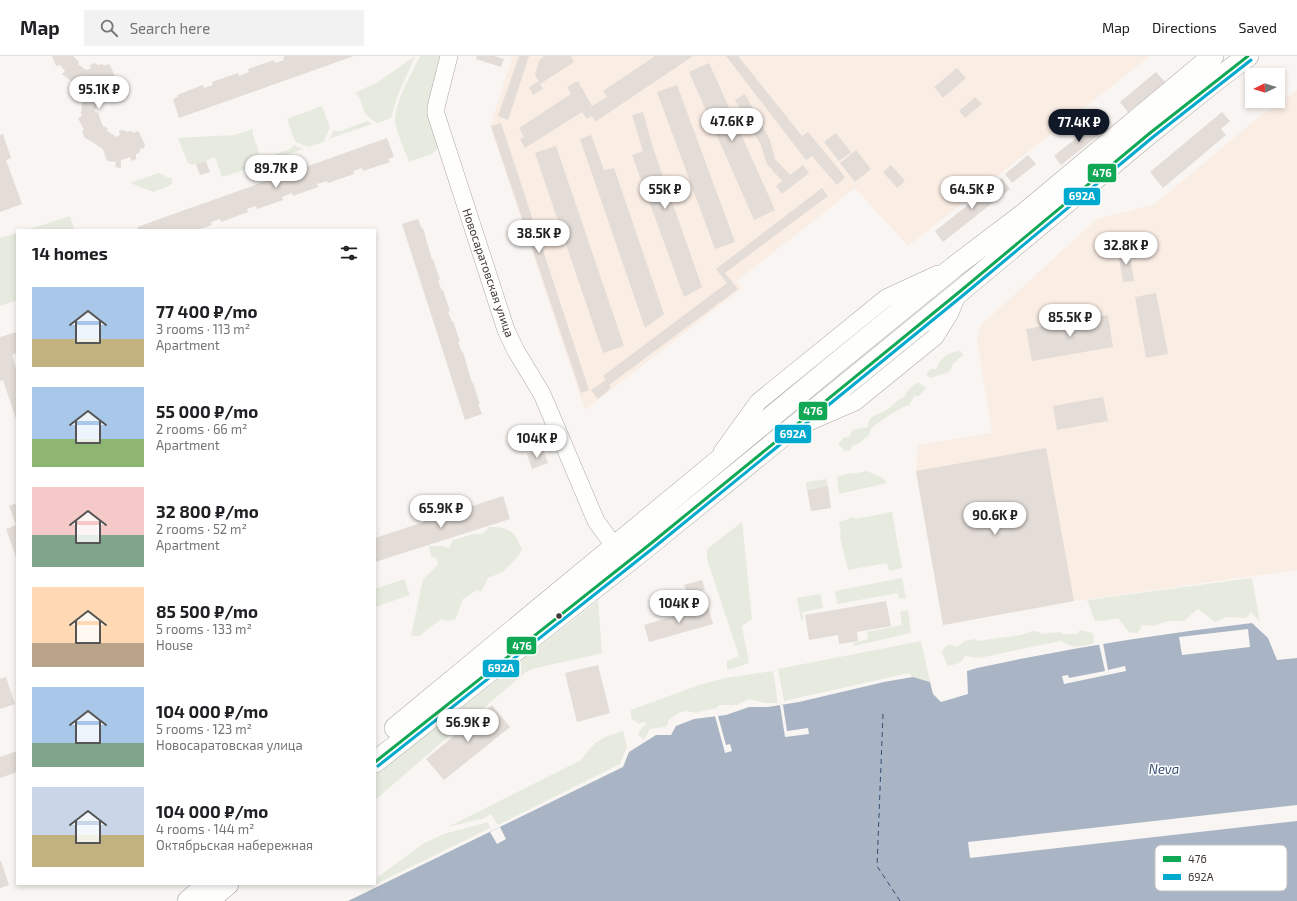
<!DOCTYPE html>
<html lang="en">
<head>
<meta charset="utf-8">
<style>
  :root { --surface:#fff; --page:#f2f2f2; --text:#202124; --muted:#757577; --line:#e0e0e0; --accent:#111827 }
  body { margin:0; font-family:"Exo 2",sans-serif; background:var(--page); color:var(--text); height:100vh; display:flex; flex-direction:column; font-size:15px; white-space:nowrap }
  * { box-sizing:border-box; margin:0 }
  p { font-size:13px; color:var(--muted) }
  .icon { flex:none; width:22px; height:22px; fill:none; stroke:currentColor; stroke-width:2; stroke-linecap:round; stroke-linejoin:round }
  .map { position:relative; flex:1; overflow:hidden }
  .drawer { position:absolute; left:16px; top:173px; width:360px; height:656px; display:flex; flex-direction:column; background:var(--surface); border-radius:0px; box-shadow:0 2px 6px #0003 }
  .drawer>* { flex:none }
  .needle { width:26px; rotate:265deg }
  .fabs { position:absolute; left:1245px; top:12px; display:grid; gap:8px }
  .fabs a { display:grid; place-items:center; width:40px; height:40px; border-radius:0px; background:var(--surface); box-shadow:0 2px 6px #0003; font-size:20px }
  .price { position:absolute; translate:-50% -34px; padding:0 9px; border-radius:14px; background:#fff; color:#222; font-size:13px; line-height:26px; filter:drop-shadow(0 1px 2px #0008) }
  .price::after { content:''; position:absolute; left:50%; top:24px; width:12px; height:9px; margin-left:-6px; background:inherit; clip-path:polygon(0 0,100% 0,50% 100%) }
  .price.on { background:var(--accent); color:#fff }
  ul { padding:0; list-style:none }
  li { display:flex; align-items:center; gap:12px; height:100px; padding:0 16px }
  li span { display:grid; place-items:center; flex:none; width:112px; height:80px; border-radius:0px; color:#555 }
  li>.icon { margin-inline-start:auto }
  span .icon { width:48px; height:48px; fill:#fffc; stroke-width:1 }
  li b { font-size:17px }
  h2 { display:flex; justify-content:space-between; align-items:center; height:48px; padding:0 16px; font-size:17px }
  header { display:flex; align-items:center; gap:24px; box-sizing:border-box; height:56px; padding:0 20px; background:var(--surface); border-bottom:1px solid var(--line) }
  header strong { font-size:19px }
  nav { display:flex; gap:22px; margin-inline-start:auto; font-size:14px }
  .search { width:280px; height:36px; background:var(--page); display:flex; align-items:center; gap:10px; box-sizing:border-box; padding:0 14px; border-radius:0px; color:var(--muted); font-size:15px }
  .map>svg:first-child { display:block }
  .industrial { fill:#faede4 }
  .green { fill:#e7ebdf }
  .water { fill:#a9b5c5 }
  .pier { fill:#f8f5f2 }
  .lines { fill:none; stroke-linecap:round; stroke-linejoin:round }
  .ferry { stroke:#324e74; stroke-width:1; stroke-dasharray:5 4; stroke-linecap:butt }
  .building { fill:#e3dcd7 }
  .minor-casing { stroke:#ada9a4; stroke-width:18 }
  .major-casing { stroke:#ada9a4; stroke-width:22 }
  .minor { stroke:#fefefd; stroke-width:17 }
  .major { stroke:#fefefd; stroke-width:21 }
  .bus-1-casing { stroke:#fff; stroke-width:6 }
  .bus-2-casing { stroke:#fff; stroke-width:6 }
  .bus-1 { stroke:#10a855; stroke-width:3 }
  .bus-2 { stroke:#00a9ce; stroke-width:3 }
  .bus-dot { fill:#413934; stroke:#fff; stroke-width:1.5 }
  .labels { text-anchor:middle; stroke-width:3; stroke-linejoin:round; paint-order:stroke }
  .street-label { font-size:12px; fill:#413934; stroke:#fff }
  .water-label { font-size:13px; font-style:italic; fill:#324e74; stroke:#fff }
  .key { fill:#fff; stroke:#c6c4c2; stroke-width:1 }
  .key-label { font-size:11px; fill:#413934 }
  .line-badge { stroke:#fff; stroke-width:1.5 }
  .badge-label { font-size:11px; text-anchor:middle; font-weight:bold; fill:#fff }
</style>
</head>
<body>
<header>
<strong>Map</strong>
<div class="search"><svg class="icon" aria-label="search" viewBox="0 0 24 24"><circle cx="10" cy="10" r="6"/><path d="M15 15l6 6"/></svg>Search here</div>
<nav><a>Map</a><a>Directions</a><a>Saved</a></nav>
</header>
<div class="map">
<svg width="1297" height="845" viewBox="0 0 1297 845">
  <rect width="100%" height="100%" fill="#f8f5f2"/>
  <path class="industrial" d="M513 0H1150L908 190 855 132 737 225 742 232 585 354 490 70Z
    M1297 34V514L1074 545 943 569 916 415 918 389 992 377 977 283 981 269 1097 163 1155 148 1254 65Z"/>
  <path class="green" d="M415 0 397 41 391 62 377 67C357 56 367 48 355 37L378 26Z
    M420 0H442L438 91 437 94 432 98 409 106C406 98 395 72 395 64 396 43 411 19 420 0Z
    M322 50 330 72 323 86 309 91 295 86 287 63Z
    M367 65 372 68 329 83 333 75H341Z
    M253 73C251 88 264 89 256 110L222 121 215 101C207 104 195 111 188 107L178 82 234 79Z
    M294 89 303 93 260 108 262 103 290 93Z
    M159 117 169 122 172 121V127L171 129 153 136 130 127Z
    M70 160 75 174H26Z
    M17 177V244L0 250V182Z
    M961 295 963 299 953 308 949 316 930 322 926 318 931 313H936C941 301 948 296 961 295Z
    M918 326 926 332 919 340H914L909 349C903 350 875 368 871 373 870 375 870 377 869 379 865 383 863 382 859 388L852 389 850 395H845L838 389 843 382 850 380 852 374 868 371C868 358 877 360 885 355 893 350 896 344 904 341L908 334Z
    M867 415 883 422 887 427 839 438 837 421 850 417 851 418Z
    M826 423 828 430 807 434 806 426Z
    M892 456 902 512 889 515 887 507 848 514 840 481 841 478 839 466 854 461 855 463Z
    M742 466 752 563 742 570 749 607 727 614V605L739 600 707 503V493Z
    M489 471C510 471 514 475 522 493L519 499 503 516 488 522 481 536 477 534 463 543 455 564 445 565 441 563 419 580H411L423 523 438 509 437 503 431 500 429 490H442L449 492 453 484 474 478H482Z
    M902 522 906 542 899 543 898 537 837 548 835 535Z
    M1252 522 1260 566 1251 556 1246 562 1226 561 1215 566 1198 553 1184 565H1167L1154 570 1142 569 1138 577 1129 576 1118 562 1107 564 1095 565 1087 544Z
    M404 523 410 539 375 551V533Z
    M821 538 823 552 802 556 803 564H801L797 542Z
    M598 545 602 597 532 613 526 616 454 677 444 665Z
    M908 554 911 577 854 590 853 587 868 583 867 576 902 569 900 556Z
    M1080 574 1093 577 1094 587C1079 592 1075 592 1060 585L979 602 965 600 960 607 948 610 942 597C945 588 950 587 957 591L965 585 975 583 977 585 1021 579 1033 575 1039 576 1040 578 1060 576 1062 578H1077Z
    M921 585 930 626 913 621 909 617 784 645 778 613Z
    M773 615 778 647H765L749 643 737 649H719L717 652 695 657 686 655 678 657 668 665V668L665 671 650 673 644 684 638 678 642 671 645 670 646 667 642 666 639 668 631 662V654L699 629 725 622Z
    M439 669 448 681 375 744V719Z
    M623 675 627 690 620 708 498 769 491 758 485 762 448 771 581 704C596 684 598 683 623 675Z
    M488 766 490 772 376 828 378 821 423 788 444 778Z"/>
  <path class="water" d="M1252 567 1268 582 1277 604 1297 602V845H348L623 711 629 696 656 679H671L676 670 694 663 726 659 749 651H768L799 646 884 626 913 621 930 626 933 638 941 646 968 638 967 615 977 612C1069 592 1160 578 1252 567Z"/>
  <path class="pier" d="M1248 573 1250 591 1182 599 1179 581Z
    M1103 587 1108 614 1125 610 1126 615 1064 628 1062 620 1068 619 1069 622 1105 615 1099 588Z
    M780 649H783L787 675 808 672 809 678 785 681Z
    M715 660H718L726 689 730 688 732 695 725 697Z
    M1297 749V765L970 802 968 786Z
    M500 771 506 783 497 788 490 776Z"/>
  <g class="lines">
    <path class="ferry" d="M883 658 877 810 900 845"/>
  </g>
  <path class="building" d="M52 0H73L79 6 78 8 86 14 91 12 90 9 94 7 98 9 101 8 106 10 107 8 110 9 116 23 115 26 113 25 111 30 107 32V36L103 38 101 35 97 37 96 53H94L96 57 98 56 103 71 104 70 108 73 106 74 116 81 120 79 119 75 123 74 127 76 130 75 135 77 136 75 139 76 145 89 143 93 141 92 139 97 136 98V103L132 105 130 101 121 104V112L115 111 116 106 107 105 103 93 84 81 82 75 84 74 78 62 82 60 81 57 83 41 80 40 74 27 62 18 65 15 60 9 56 10Z
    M286 0H354L179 62 173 43 178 41 177 39 203 29 204 32 213 29 212 26 238 17 239 20 249 16 248 13 274 4 275 7 284 4 283 1Z
    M477 0H495L504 3 501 11 476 3Z
    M519 0H529L508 64 498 60Z
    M544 0H571L574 6 540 28 543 33 533 39 529 31 539 25 535 19 539 5Z
    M655 0H693L595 66 592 60 587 63 582 56 525 92 520 83 524 81 519 72 571 38 567 31 578 25 592 50 607 41 603 35Z
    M726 0H738L802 80 808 76 845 121 837 129 812 100 806 104Z
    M709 7 775 154 754 164 689 16Z
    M957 12 966 22 943 42 934 31Z
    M1156 16 1165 26 1128 56 1120 46Z
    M677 29 735 186 715 193 657 36Z
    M745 38 770 84 775 103 790 119 803 109 809 117 782 138 776 130 782 125 767 108 761 89 735 44Z
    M975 41 982 48 965 62 959 55Z
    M643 56 653 92 702 231 684 241 632 99 643 95 632 59Z
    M1222 56 1230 65 1221 73 1226 79 1163 132 1150 116Z
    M1097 65 1105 74 1061 109 1054 100Z
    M501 67 589 334 581 337 491 70Z
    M836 77 851 96 839 105 824 86Z
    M3 78 11 102 6 104 22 148 0 156V79Z
    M591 79 604 114 614 112 664 258 645 272 580 83Z
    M387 82 394 101 388 103 390 106 363 115 362 112 353 115 354 118 328 127 327 125 317 128 318 131 293 140 292 137 282 141 283 144 257 153 256 150 247 153 248 156 221 166 220 163 211 166 212 169 197 174H139L137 171Z
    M556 90 624 290 603 297 535 97Z
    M856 94 871 113 855 126 840 107Z
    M1028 99 1036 108 1012 127 1005 118Z
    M206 105 210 116 200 119 196 108Z
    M891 109 905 125 897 132 883 116Z
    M1002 122 1010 133 943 186 935 175Z
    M822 132 828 140 725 217 738 233 609 329 611 332 598 343 591 334 606 324 603 320 727 227 716 213Z
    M418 163 422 173 423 172 432 204 433 203 440 224 438 225 442 235 443 234 450 255 448 256 452 266 453 265 460 286H458L462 296H463L472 327H473L480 348H478L482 358 465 364 402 168Z
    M1129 194 1134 225 1123 226 1118 196Z
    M1156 237 1168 298 1146 302 1135 241Z
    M1108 259 1113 291 1032 305 1026 273Z
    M17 276V297L12 299 17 316V366L3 324 0 325V281Z
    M1103 341 1108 365 1057 374 1053 350Z
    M1046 392 1074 545 943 569 916 415Z
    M543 393 548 407 532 413 527 398Z
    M828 430 831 452 811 455 807 434Z
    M503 440 510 463 375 506V482Z
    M17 447V504L6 473 16 469 9 450Z
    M702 524 705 534 688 539 684 529Z
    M886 545 891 570 857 576 858 585 839 588 838 579 809 584 805 559Z
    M708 550 713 568 649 586 644 569Z
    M598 609 610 657 577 666 565 617Z
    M6 621 15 648 0 653V623Z
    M492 649 510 671 444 724 426 703Z
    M17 695V716L0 722V701Z
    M0 805H1L9 829 0 832Z"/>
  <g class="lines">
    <defs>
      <path id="minor" d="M449 0 436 51V58L506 274 516 295 542 338 596 465 622 501
        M802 369 855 346 935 281 950 257 958 237
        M722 396 758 346 886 242 938 218"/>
      <path id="major" d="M395 672 828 314 954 211 1025 157 1213 0
        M375 706 649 489 958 237 1150 77 1216 24 1248 0
        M188 845 208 828
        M208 845 228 828"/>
    </defs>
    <use href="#minor" class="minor-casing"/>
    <use href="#major" class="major-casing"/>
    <use href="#minor" class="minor"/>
    <use href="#major" class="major"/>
    <defs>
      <path id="bus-1" d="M375 706 649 489 958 237 1150 77 1248 0"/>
      <path id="bus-2" d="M378 710 652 493 961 241 1153 81 1251 4"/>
    </defs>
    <use href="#bus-1" class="bus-1-casing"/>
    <use href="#bus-2" class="bus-2-casing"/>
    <use href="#bus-1" class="bus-1"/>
    <use href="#bus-2" class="bus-2"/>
  </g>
  <circle class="bus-dot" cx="559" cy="560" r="3.5"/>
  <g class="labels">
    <g class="street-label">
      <text transform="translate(488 217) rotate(71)" y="4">Новосаратовская улица</text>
    </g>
    <g class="water-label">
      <text x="1164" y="718">Neva</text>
    </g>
  </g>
  <rect x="1155" y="789" width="132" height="46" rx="6" class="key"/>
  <rect x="1163" y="800" width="18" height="6" fill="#10a855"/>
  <rect x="1163" y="818" width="18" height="6" fill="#00a9ce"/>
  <g class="key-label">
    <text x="1188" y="807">476</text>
    <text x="1188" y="825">692А</text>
  </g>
  <g class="line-badge">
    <rect x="1087" y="107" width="30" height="20" rx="4" fill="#10a855"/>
    <rect x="1063" y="131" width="38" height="19" rx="4" fill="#00a9ce"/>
    <rect x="798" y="345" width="30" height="20" rx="4" fill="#10a855"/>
    <rect x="774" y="368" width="38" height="20" rx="4" fill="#00a9ce"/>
    <rect x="506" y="580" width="31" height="19" rx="4" fill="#10a855"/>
    <rect x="482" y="603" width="38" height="19" rx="4" fill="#00a9ce"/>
  </g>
  <g class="badge-label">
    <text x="1102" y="121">476</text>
    <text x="1082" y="144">692А</text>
    <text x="813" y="359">476</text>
    <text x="793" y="382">692А</text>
    <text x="522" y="594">476</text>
    <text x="501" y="616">692А</text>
  </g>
</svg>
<div class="fabs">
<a><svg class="needle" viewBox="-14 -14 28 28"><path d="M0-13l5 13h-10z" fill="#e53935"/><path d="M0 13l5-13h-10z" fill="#757577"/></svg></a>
</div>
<b class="price" style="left:99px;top:54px">95.1K ₽</b>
<b class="price" style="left:732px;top:86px">47.6K ₽</b>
<b class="price on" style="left:1079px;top:87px">77.4K ₽</b>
<b class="price" style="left:276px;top:133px">89.7K ₽</b>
<b class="price" style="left:665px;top:154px">55K ₽</b>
<b class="price" style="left:972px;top:154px">64.5K ₽</b>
<b class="price" style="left:539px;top:198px">38.5K ₽</b>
<b class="price" style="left:1126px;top:210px">32.8K ₽</b>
<b class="price" style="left:1070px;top:282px">85.5K ₽</b>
<b class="price" style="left:537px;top:403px">104K ₽</b>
<b class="price" style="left:441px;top:473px">65.9K ₽</b>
<b class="price" style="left:995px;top:480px">90.6K ₽</b>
<b class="price" style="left:679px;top:568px">104K ₽</b>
<b class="price" style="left:468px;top:687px">56.9K ₽</b>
<section class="drawer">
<h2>14 homes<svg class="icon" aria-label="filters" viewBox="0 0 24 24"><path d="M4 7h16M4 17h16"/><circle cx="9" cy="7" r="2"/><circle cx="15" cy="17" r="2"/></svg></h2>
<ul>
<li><span style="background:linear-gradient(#a9c7e8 65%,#c2b280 0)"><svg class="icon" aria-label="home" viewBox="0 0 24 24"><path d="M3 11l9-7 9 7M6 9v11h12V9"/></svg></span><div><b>77 400 ₽/mo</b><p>3 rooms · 113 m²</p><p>Apartment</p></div></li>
<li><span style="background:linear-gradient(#a9c7e8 65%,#8fb573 0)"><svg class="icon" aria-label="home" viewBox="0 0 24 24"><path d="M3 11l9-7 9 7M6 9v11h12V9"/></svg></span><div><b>55 000 ₽/mo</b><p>2 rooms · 66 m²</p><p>Apartment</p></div></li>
<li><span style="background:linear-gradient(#f6c9c9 60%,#7fa58c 0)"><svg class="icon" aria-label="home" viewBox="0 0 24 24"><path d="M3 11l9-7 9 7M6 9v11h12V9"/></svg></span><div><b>32 800 ₽/mo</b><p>2 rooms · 52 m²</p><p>Apartment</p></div></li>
<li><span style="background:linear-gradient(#ffd9b3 70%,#b9a48a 0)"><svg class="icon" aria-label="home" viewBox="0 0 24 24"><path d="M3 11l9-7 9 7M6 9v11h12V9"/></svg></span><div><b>85 500 ₽/mo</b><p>5 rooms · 133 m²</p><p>House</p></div></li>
<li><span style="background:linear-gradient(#a9c7e8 70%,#7fa58c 0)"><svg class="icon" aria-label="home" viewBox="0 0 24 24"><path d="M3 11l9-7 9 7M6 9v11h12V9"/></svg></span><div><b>104 000 ₽/mo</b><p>5 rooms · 123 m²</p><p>Новосаратовская улица</p></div></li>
<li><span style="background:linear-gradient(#c9d6e8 60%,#c2b280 0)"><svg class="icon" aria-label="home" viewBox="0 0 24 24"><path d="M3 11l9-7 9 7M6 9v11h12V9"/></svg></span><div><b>104 000 ₽/mo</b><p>4 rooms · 144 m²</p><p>Октябрьская набережная</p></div></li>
</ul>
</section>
</div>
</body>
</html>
